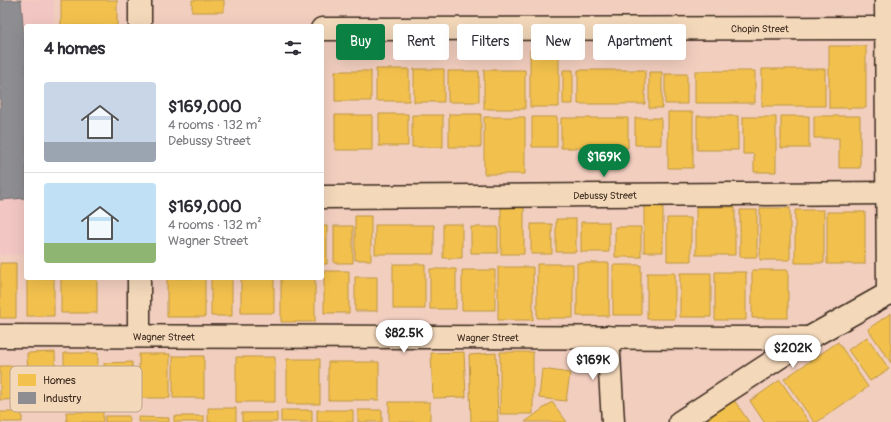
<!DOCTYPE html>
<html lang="en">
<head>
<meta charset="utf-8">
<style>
  :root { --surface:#fff; --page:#f2f2f3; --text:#2b2b33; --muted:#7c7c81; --line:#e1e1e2; --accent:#0b8043 }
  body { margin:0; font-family:Pangolin,sans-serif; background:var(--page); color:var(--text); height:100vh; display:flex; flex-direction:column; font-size:15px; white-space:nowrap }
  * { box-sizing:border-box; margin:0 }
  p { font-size:13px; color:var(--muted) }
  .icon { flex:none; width:22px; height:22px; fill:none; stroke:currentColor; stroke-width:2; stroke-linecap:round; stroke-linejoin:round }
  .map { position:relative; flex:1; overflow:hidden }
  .sheet { position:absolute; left:24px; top:24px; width:300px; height:256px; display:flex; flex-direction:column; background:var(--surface); border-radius:4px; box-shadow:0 4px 16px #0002 }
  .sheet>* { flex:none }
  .hud { position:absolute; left:336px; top:24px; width:380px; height:36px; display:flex; gap:8px }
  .price { position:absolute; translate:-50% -34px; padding:0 9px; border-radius:14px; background:#fff; color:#222; font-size:13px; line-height:26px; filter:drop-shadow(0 1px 2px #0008) }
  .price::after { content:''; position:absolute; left:50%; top:24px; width:12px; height:9px; margin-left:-6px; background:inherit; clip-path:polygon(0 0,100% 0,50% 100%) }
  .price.on { background:var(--accent); color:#fff }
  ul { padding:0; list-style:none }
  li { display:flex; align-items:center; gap:12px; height:100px; padding:0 20px }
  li+li { border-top:1px solid var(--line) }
  li span { display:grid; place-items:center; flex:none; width:112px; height:80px; border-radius:4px; color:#555 }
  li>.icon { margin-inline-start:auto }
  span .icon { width:48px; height:48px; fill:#fffc; stroke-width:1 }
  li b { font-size:17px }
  h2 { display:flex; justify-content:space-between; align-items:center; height:48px; padding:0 20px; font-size:17px }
  .tag { padding:0 14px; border-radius:4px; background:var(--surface); box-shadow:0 4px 16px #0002; font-size:14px; line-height:36px }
  .tag.on { background:var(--accent); color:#fff }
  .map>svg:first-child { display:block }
  .built { fill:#f2c7c3 }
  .homes { fill:#f2c14e; stroke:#bb9440 }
  .industry { fill:#8d8d92; stroke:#746f6f }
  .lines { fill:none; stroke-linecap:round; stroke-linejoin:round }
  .minor-casing { stroke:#3b2a1e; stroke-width:25 }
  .minor { stroke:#f3d8ba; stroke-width:22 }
  .labels { text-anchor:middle; stroke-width:4; stroke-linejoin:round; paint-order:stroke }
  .street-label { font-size:10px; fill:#3b2a1e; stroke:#f3d8ba }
  .key { fill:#f3d8ba; stroke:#bca48b; stroke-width:1 }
  .key-label { font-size:11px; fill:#3b2a1e }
</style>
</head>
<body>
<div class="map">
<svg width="891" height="422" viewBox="0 0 891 422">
  <rect width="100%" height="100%" fill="#f2cebf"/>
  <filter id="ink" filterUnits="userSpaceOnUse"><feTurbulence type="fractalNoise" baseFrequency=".025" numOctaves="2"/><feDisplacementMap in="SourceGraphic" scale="8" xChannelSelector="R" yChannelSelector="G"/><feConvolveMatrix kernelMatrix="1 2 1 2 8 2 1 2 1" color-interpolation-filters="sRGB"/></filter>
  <g filter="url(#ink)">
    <path class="built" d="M0 0H54V26H26V254L0 255Z"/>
    <path class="homes" d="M61 0H117V26H61Z
      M192 0H224V12H192Z
      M829 46H866V108H829Z
      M530 50H559V107H530Z
      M376 69H409V101H376Z
      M414 69H444V102H414Z
      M762 69H825V106H762Z
      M484 70H525V109H484Z
      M563 70H573V104H563Z
      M578 70H645V104H578Z
      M335 71H371V101H335Z
      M448 71H479V102H448Z
      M695 71H755V103H695Z
      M649 72H662V108H649Z
      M665 74H687V104H665Z
      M668 112H693V168H668Z
      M379 114H408V146H379Z
      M449 114H481V147H449Z
      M335 115H372V150H335Z
      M412 115H443V147H412Z
      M697 116H738V150H697Z
      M781 116H809V148H781Z
      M814 116H860V168H839V138H814Z
      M484 117H525V174H484Z
      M532 117H557V147H532Z
      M743 117H776V172H754V154H743Z
      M561 118H628V148H561Z
      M635 118H661V145H635Z
      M644 203H663V252H644Z
      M501 205H524V254H501Z
      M696 207H735V255H696Z
      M760 208H790V260H760Z
      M740 210H757V257H740Z
      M795 210H824V263H795Z
      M827 212H865V264H827Z
      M355 216H371V260H355Z
      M667 218H691V261H667Z
      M556 219H576V252H556Z
      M581 222H609V252H581Z
      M443 224H462V258H443Z
      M531 224H552V254H531Z
      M375 225H434V254H375Z
      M322 226H327V264H322Z
      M334 226H353V263H334Z
      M471 227H498V253H471Z
      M615 227H641V257H615Z
      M0 263H16V318H0Z
      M577 263H609V316H577Z
      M393 264H425V309H393Z
      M537 264H573V318H537Z
      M613 265H641V315H613Z
      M498 267H533V320H498Z
      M430 269H456V309H430Z
      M462 270H495V310H462Z
      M752 270H788V318H752Z
      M324 271H349V313H324Z
      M715 272H746V320H715Z
      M647 273H675V319H647Z
      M680 273H711V317H680Z
      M355 277H377V311H355Z
      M27 278H54V316H27Z
      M61 278H97V313H61Z
      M167 278H205V317H167Z
      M211 278H232V316H211Z
      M241 278H274V313H241Z
      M281 278H315V322H281Z
      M891 313V363L868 329Z
      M867 337 889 369 870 381 848 350Z
      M838 342 868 387 817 422H814L784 379Z
      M55 352 57 400 29 401 27 353Z
      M464 352 466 397 433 398 431 353Z
      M500 352H533V414H500Z
      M64 353H98L97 399H64Z
      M496 353 498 422H471L469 355Z
      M139 354H170V398H139Z
      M173 356H204V398H173Z
      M236 357H275V402H236Z
      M287 359H320V404H287Z
      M132 362 133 401H106L104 363Z
      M328 362H379V400H328Z
      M0 366H27L28 399 0 400Z
      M542 369 570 373 566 401 539 398Z
      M780 380 809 422H764L750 401Z
      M734 400 749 422H702Z
      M389 402H430V422H389Z
      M552 402 567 422H525Z
      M208 408H236V422H208Z
      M281 410H312V422H281Z
      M317 410H353V422H317Z
      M358 410H382V422H358Z
      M0 412H22V422H0Z
      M66 412H103V422H67Z
      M242 413H277V422H242Z
      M105 416H129V422H105Z
      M174 416H204V422H174Z
      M138 417 169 418V422H138Z"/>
    <path class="industry" d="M0 0H21L26 62V198L0 200Z"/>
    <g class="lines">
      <defs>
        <g id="minor">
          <path d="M886 0 888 294"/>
          <path d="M140 26V0"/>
          <path id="s1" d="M322 29 886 28"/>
          <path id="s2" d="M322 197 887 193"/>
          <path id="s3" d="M0 336 809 338"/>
          <path d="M139 336V278"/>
          <path d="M608 337 613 422"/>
          <path d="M680 422 809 338 891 292"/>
        </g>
      </defs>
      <use href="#minor" class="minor-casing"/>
      <use href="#minor" class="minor"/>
    </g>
  </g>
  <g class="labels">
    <g class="street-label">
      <text dy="4" stroke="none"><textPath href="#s1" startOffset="438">Chopin Street</textPath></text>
      <text dy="4" stroke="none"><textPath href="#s2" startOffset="283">Debussy Street</textPath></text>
      <text dy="4" stroke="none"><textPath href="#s3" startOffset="164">Wagner Street</textPath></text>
      <text dy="4" stroke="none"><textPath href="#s3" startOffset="488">Wagner Street</textPath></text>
    </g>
  </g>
  <rect x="10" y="366" width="132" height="46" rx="6" class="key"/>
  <rect x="18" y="374" width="18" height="12" fill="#f2c14e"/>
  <rect x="18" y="392" width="18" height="12" fill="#8d8d92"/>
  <g class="key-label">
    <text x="43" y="384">Homes</text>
    <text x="43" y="402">Industry</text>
  </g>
</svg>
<b class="price on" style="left:604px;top:178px">$169K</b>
<b class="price" style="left:404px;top:354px">$82.5K</b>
<b class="price" style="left:793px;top:369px">$202K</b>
<b class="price" style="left:593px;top:381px">$169K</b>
<div class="hud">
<a class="tag on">Buy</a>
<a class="tag">Rent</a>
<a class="tag">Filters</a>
<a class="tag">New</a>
<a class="tag">Apartment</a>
</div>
<section class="sheet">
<h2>4 homes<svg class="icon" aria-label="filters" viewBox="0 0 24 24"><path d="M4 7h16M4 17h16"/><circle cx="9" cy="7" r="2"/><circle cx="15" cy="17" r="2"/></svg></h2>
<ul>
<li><span style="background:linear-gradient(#c9d6e8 75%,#9aa5b1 0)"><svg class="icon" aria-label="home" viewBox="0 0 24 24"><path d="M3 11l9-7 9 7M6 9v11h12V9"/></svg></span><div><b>$169,000</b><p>4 rooms · 132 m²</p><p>Debussy Street</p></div></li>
<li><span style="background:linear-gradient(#bfe0f5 75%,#8fb573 0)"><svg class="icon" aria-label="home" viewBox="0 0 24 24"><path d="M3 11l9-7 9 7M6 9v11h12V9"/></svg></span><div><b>$169,000</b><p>4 rooms · 132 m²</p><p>Wagner Street</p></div></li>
</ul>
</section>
</div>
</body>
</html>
